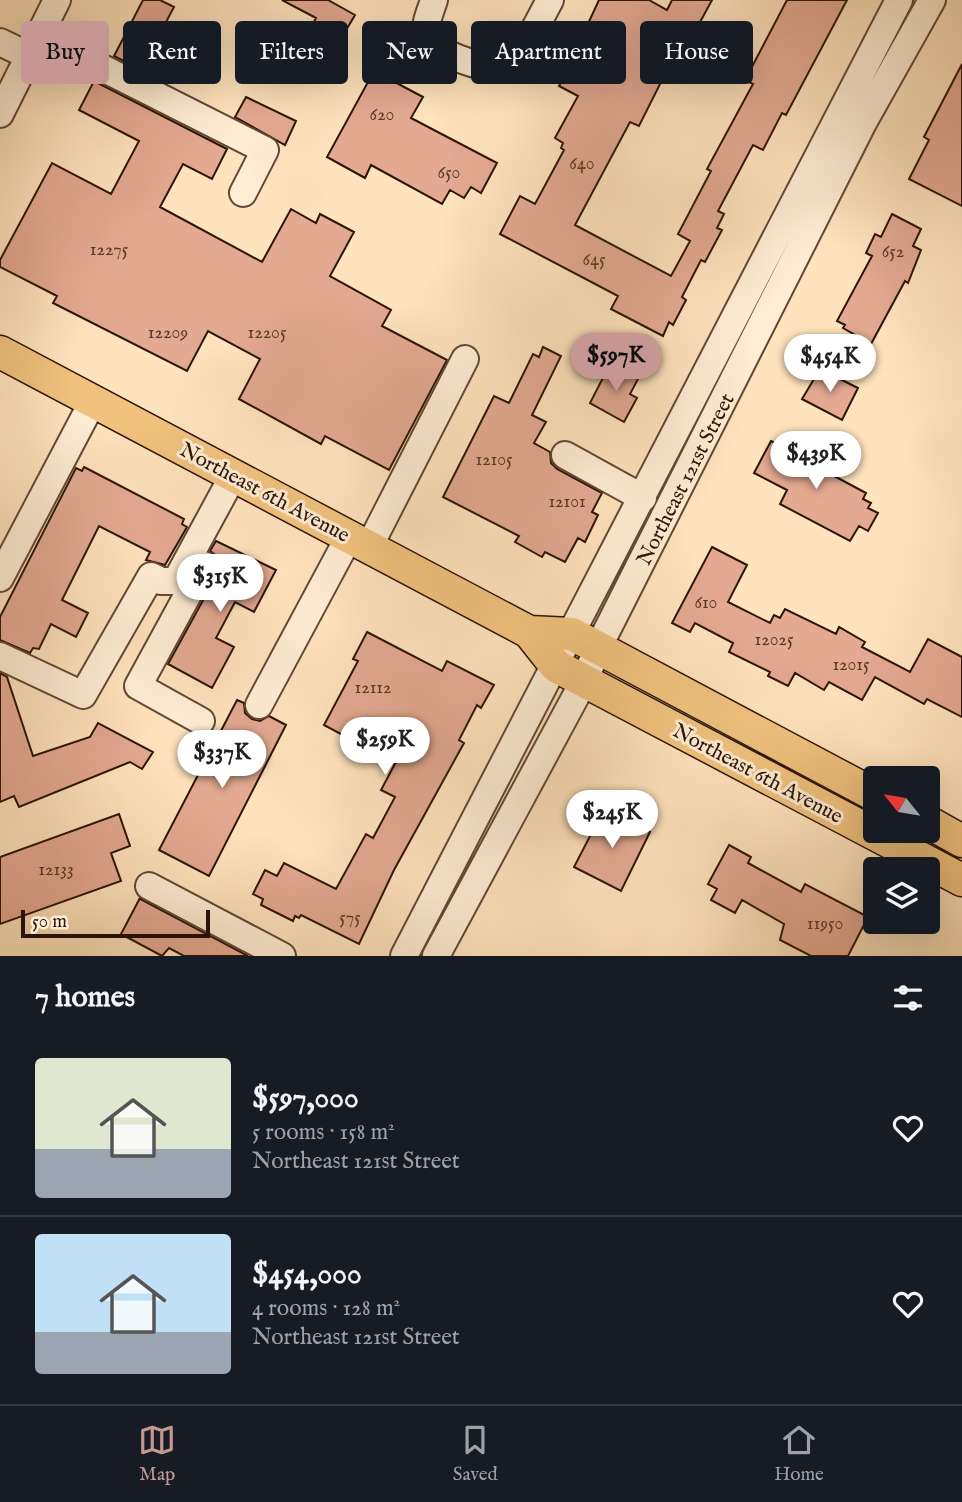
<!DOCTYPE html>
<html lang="en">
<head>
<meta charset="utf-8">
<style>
  :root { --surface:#171b24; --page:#20242c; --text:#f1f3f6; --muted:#9ea1a6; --line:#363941; --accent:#c59692 }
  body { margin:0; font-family:"IM FELL English",serif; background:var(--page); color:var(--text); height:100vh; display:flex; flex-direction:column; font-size:26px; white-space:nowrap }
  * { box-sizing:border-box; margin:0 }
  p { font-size:23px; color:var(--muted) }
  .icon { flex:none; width:38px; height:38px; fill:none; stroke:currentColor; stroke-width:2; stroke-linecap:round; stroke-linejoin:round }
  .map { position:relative; height:956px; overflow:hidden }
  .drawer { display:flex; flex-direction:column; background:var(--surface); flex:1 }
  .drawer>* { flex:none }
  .top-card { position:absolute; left:21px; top:21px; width:920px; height:63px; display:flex; gap:14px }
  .needle { width:46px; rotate:300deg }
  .controls { position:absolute; left:863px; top:766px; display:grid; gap:14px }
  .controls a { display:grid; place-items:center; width:77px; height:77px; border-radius:7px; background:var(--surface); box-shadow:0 7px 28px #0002; font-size:35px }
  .scale { position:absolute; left:21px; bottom:18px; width:189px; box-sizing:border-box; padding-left:7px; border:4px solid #2c1408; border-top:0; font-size:19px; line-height:24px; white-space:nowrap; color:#2c1408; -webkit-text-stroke:5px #ffedd4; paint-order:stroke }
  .price { position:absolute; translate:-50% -60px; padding:0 16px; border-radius:24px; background:#fff; color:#222; font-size:23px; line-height:46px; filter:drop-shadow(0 2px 4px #0008) }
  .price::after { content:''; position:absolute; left:50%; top:42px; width:21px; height:16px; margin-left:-10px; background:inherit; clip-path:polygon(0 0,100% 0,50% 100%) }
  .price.on { background:var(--accent); color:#111 }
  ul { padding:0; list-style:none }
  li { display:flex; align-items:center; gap:21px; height:175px; padding:0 35px }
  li+li { border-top:2px solid var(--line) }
  li span { display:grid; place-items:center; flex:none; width:196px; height:140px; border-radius:7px; color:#555 }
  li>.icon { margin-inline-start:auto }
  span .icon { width:84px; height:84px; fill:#fffc; stroke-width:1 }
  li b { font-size:30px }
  h2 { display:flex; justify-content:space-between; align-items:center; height:84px; padding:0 35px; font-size:30px }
  .pill { padding:0 24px; border-radius:7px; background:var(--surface); box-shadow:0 7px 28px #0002; font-size:24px; line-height:63px }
  .pill.on { background:var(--accent); color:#111 }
  .tab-bar { display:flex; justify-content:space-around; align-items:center; height:98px; border-top:2px solid var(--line); background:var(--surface); font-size:19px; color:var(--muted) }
  .tab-bar a { display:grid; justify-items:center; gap:4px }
  .tab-bar .on { color:var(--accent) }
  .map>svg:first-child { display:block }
  .building { fill:#e3a991; stroke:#2c1408; stroke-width:2 }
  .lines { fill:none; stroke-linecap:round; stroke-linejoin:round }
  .minor-casing { stroke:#614835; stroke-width:30 }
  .major-casing { stroke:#2c1408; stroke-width:35 }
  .minor { stroke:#ffedd4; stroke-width:26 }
  .major { stroke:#f0c27e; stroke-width:32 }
  .labels { text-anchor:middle; stroke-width:6; stroke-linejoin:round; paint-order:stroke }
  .number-label { font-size:18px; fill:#5a392a }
  .street-label { font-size:21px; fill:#2c1408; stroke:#ffedd4 }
</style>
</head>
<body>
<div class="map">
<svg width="962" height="956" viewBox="0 0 962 956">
  <rect width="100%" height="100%" fill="#ffe3bd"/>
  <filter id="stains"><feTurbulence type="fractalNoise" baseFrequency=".00286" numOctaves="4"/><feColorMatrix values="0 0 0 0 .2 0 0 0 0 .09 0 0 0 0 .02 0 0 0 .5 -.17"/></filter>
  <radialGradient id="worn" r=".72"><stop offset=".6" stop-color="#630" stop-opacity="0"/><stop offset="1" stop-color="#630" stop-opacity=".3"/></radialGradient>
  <path class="building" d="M143 0H160L174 7 166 22 175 27 166 44 157 40 141 70 114 56Z
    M282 0H328L355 15 324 67 299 50 316 18Z
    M599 0H649L667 10 672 0H712L679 61 673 58 639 126 630 122 575 225 671 276 690 241 678 234 711 171 707 169 753 84 745 80 787 0H847L786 115 782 113 763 150 753 145 718 211 724 214 717 228 722 230 705 262 701 260 682 297 686 300 673 325 669 322 663 336 611 309 618 296 500 234 520 196 535 204 564 150 561 148 563 143 555 138 578 96 559 86Z
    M962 64V206L909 179 929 140 924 137Z
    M374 71 423 97 411 118 497 163 481 193 471 187 464 198 450 190 442 204 371 165 365 178 327 157Z
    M94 81 227 149 212 179 183 164 160 207 262 262 291 209 316 223 320 214 354 232 330 276 391 310 382 326 447 360 389 470 325 436 321 444 239 399 260 359 208 331 187 371 53 303 57 296 0 267V260L52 163 111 194 139 141 79 110Z
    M246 97 296 121 285 145 235 117Z
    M892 214 921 229 913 246 921 250 908 283 905 281 871 344 843 328 845 325 837 321 872 256 866 253 875 234 881 237Z
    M543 347 561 356 532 415 546 422 534 443 550 452 551 463 557 469 602 493 592 512 598 515 585 542 578 538 565 562 545 552 542 557 515 542 519 536 443 497 494 396 509 403 533 354 539 357Z
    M610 364 638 379 630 394 637 398 624 422 590 403Z
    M820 369 858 388 842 420 802 399Z
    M771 441 805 459 811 447 830 457 823 470 866 493 863 499 871 503 868 508 878 513 868 531 859 526 850 541 780 504 787 490 754 473Z
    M84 467 184 519 182 524 187 527 165 565 146 560 150 552 99 526 62 600 88 613 76 637 51 624 39 649 33 648 30 653 0 640V617L76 468 82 471Z
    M216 541 276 570 254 612 235 602 216 638 234 647 212 688 168 664 218 573V557L210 551Z
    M712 547 747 565 728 602 770 623 774 615 780 618 785 609 836 634 839 627 865 642 862 647 910 672 928 639 962 657V717L927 699 924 704 875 677 862 700 829 682 824 690 795 673 788 686 768 676 770 672 729 652 733 643 695 623 690 632 672 623Z
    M367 632 442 671 447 661 494 685 481 708 477 705 459 740 464 743 394 870 359 944 301 915 299 918 295 916 293 921 261 905 263 899 253 894 265 870 277 876 284 863 336 889 366 834 373 838 395 797 381 790 406 743 360 720 350 739 324 725 358 661 353 659Z
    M0 673 7 677 33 756 90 737 98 723 153 752 142 769 130 762 19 807 14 796 0 802Z
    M237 700 244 703 245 713 252 719 260 721 269 716 286 725 209 876 159 850Z
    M604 809 650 832 621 891 574 867Z
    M119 814 130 846 111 853 121 881 0 924V857Z
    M729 845 751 857 748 863 801 892 805 884 868 917 848 956H811L780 940 784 924 742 900 735 913 711 900 717 889 708 884Z
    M140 898 142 900 248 956H184L169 948 162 956 121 934Z"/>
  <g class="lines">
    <defs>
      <path id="minor" d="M434 0C431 10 425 22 426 33 430 54 485 69 504 69L523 51 550 0
        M39 36 265 150 243 193
        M0 42 29 56
        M0 114 57 0
        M565 455 643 498
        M369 547 465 359
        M0 578 93 401
        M0 656 83 695 151 576 161 581H176L233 476
        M259 705 349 537
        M201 721 138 686 204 565
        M149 886 282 956
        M404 956 899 0
        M436 956 584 681 598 648 863 123 932 0"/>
      <path id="major" d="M0 352 529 632 556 666 962 880
        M529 632 572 634 875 795
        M928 822 962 841"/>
    </defs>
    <use href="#minor" class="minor-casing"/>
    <use href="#major" class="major-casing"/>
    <use href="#minor" class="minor"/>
    <use href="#major" class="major"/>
  </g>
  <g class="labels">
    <g class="number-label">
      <text x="382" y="120">620</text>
      <text x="582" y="169">640</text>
      <text x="449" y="178">650</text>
      <text x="109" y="255">12275</text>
      <text x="893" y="257">652</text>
      <text x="594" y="265">645</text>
      <text x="168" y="338">12209</text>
      <text x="267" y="338">12205</text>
      <text x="494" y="465">12105</text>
      <text x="567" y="507">12101</text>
      <text x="706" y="608">610</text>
      <text x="774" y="645">12025</text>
      <text x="851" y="670">12015</text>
      <text x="373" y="693">12112</text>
      <text x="56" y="875">12133</text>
      <text x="350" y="923">575</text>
      <text x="825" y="929">11950</text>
    </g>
    <g class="street-label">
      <text transform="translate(685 479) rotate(-63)" y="7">Northeast 121st Street</text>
      <text transform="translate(265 492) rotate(28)" y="7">Northeast 6th Avenue</text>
      <text transform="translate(758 773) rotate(28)" y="7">Northeast 6th Avenue</text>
    </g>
  </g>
  <rect width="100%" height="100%" filter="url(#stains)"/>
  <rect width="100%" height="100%" fill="url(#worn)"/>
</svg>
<div class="controls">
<a><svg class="needle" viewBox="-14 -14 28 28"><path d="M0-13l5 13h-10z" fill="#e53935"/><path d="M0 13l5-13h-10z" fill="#9ea1a6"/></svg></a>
<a><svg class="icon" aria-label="layers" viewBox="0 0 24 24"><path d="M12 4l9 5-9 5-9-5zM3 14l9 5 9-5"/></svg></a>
</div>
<div class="scale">50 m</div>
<b class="price on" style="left:616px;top:393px">$597K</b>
<b class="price" style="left:830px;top:394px">$454K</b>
<b class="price" style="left:816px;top:491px">$439K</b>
<b class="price" style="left:220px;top:614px">$315K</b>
<b class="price" style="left:385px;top:777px">$259K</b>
<b class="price" style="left:222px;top:790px">$337K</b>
<b class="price" style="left:612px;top:850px">$245K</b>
<div class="top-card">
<a class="pill on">Buy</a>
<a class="pill">Rent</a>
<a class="pill">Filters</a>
<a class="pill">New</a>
<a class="pill">Apartment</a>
<a class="pill">House</a>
</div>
</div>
<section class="drawer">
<h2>7 homes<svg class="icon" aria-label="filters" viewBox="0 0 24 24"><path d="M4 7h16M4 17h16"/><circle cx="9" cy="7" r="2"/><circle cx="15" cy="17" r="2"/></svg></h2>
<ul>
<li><span style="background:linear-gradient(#dfe7d0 65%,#9aa5b1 0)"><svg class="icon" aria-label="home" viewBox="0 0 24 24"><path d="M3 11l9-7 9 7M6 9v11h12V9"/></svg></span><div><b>$597,000</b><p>5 rooms · 158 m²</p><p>Northeast 121st Street</p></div><svg class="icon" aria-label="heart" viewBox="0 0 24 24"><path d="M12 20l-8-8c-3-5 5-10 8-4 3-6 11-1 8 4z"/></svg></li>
<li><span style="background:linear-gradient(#bfe0f5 70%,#9aa5b1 0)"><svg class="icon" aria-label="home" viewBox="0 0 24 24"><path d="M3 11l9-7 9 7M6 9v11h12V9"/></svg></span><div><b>$454,000</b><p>4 rooms · 128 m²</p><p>Northeast 121st Street</p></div><svg class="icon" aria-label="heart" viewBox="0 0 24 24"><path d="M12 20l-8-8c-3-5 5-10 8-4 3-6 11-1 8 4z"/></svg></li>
</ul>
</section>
<nav class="tab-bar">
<a class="on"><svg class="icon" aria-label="map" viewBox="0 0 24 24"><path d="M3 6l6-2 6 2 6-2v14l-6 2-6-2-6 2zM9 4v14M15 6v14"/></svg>Map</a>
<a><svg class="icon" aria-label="saved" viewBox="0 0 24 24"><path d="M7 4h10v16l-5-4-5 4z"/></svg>Saved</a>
<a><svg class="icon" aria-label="home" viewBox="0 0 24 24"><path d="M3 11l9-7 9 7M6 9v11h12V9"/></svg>Home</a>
</nav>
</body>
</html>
